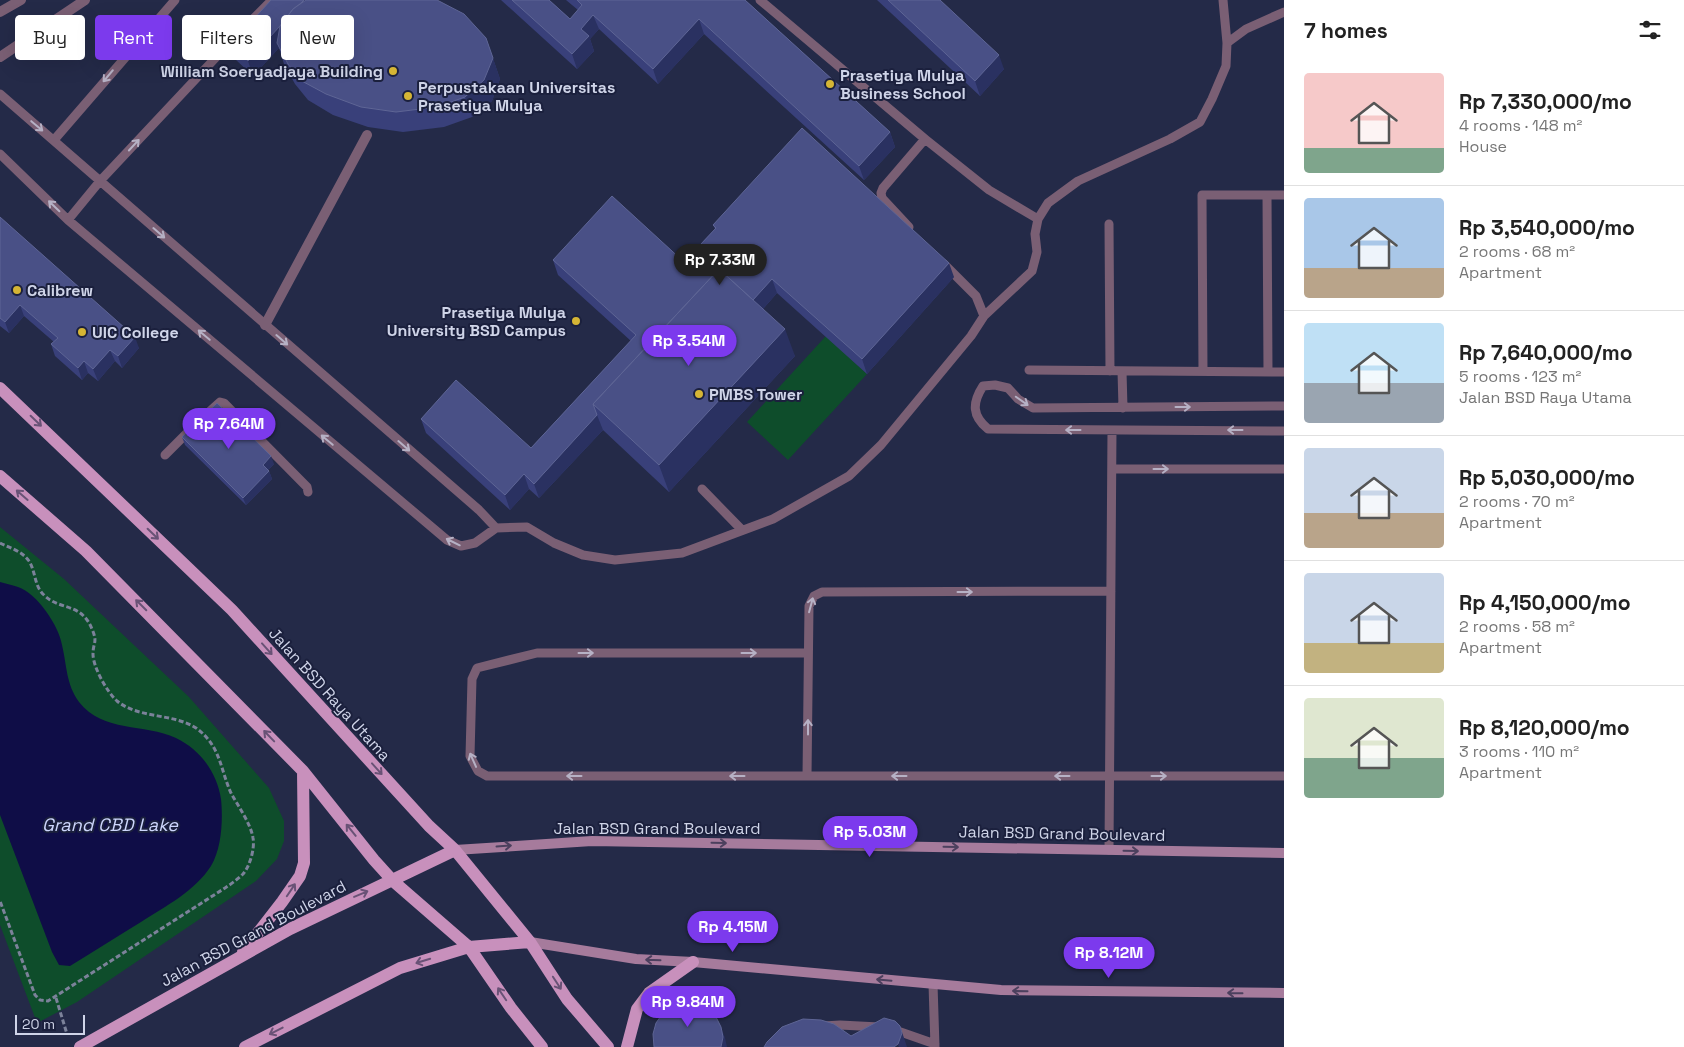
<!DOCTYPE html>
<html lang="en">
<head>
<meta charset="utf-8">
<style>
  :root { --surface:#fff; --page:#f2f2f2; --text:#222; --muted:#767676; --line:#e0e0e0; --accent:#7c3aed }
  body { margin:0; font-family:"Space Grotesk",sans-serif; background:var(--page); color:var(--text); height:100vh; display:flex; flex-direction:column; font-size:19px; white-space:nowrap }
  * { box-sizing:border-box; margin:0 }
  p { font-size:16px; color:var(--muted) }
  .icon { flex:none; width:28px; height:28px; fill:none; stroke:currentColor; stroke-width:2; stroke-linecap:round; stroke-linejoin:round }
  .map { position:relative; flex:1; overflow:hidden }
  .sheet { display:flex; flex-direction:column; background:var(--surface); width:400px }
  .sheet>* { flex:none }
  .guide { position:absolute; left:15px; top:15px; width:475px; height:45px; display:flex; gap:10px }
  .scale { position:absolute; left:15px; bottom:12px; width:70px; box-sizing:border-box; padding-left:5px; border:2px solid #cfd4e8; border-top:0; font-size:14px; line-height:18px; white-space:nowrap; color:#cfd4e8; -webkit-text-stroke:4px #1b203d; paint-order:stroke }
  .price { position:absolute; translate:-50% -42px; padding:0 11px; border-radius:18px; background:var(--accent); color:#fff; font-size:16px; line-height:32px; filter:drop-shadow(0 1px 2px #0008) }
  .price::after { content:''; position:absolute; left:50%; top:30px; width:15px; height:11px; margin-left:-8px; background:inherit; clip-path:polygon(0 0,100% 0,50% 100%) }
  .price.current { background:#222; color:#fff }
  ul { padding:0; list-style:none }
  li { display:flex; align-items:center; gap:15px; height:125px; padding:0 20px }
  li+li { border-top:1px solid var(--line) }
  li span { display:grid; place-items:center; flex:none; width:140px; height:100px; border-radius:5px; color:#555 }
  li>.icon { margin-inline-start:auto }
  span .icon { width:60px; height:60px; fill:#fffc; stroke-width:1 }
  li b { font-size:21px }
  h2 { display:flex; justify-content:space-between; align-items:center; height:60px; padding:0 20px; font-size:21px }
  .pill { padding:0 18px; border-radius:5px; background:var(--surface); box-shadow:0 5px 20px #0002; font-size:18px; line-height:45px }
  .pill.current { background:var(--accent); color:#fff }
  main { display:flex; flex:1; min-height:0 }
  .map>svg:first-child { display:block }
  .green { fill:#0e4d2b }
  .water { fill:#0f0d47 }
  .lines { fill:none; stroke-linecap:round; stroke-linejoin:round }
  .path { stroke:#7c829a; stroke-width:3; stroke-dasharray:5 2.5; stroke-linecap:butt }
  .service { stroke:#7a5f74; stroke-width:9 }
  .pedestrian { stroke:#7a5f74; stroke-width:10 }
  .minor { stroke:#7a5f74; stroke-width:10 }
  .secondary { stroke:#a67b9c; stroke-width:10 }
  .primary { stroke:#c890bc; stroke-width:12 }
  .wall { fill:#39407a }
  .shaded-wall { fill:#2a3161 }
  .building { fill:#495086; stroke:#5e6595 }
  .oneway { stroke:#b6b1c5 }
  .oneway2 { stroke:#695276 }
  .oneway3 { stroke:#4c405e }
  .poi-dot { fill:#d5b535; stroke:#1b203d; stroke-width:2 }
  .labels { text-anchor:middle; stroke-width:4; stroke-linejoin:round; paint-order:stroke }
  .poi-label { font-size:16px; font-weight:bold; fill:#cfd4e8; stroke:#1b203d; text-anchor:start }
  .street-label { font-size:16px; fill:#cfd4e8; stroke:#1b203d }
  .water-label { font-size:18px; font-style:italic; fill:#cdd6fc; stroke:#1b203d }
</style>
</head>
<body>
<main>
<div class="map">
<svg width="1284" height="1047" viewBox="0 0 1284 1047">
  <rect width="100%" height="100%" fill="#242a48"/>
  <path class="green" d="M826 336 867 374 788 460 747 422Z
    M0 527 64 579 189 697 269 788 284 821V841L277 859 256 881 77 1002 37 1023 0 925Z"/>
  <path class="water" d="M0 582C6 584 13 585 18 587 37 593 59 626 62 645 67 666 66 684 79 702 103 733 144 723 176 738 201 750 217 773 221 799 223 819 222 848 211 866 195 891 166 906 141 922 117 937 94 951 70 966L59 965 52 952 0 815Z"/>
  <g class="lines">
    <path class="path" d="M0 543C10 548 22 551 29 561 36 572 34 586 44 595 60 611 81 602 92 629 98 643 93 642 93 654 93 667 107 692 117 701 139 719 173 713 196 728 221 746 220 769 231 793 238 806 251 824 253 838 255 848 250 866 243 874 238 879 231 884 225 888L48 1001 40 1000 35 995 0 901
      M56 998 67 1034"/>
    <path class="service" d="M760 0 925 139 989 190 1038 219
      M1227 43 1246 29 1284 12
      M0 94 479 510 496 528
      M54 140 175 0
      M0 154 68 220 447 540 461 546 475 543 496 528 527 527 554 543 583 555 615 560 682 553 773 519 849 476 881 445 971 336 984 316 1032 271 1037 252 1035 234 1038 219 1048 203 1078 181 1170 139 1200 122 1212 99 1226 66 1227 43 1223 0
      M1267 195 1268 371
      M68 220 100 181 236 36 272 0
      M1109 224 1110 371
      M909 227 882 198 881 193 883 188 925 139
      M944 264 976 296 984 316
      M1029 370 1284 372
      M1122 371 1123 408
      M1203 371 1202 195H1284
      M1284 406 1033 408 1018 399 1008 388 995 385 983 386C972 403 972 416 988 429L1284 431
      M210 411 220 402 224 403 307 487 308 492
      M165 455 190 430
      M1112 469H1284
      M702 489 742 530
      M808 653H537L477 668 472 679 470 756 478 771 487 776H1284
      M807 776 809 606 814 596 822 592 1111 591
      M1109 850 1112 430
      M933 984 935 1047
      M824 1026 840 1025 879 1027
      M892 1029 935 1044"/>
    <path class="pedestrian" d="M265 325 367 135"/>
    <path class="minor" d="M0 12 21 0
      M0 57 85 0"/>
    <path class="secondary" d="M455 850 592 841 1284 853
      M530 942 636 959 693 962 1001 990 1284 993"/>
    <path class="primary" d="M0 388 232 610 429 826 455 850 530 942 567 999 608 1047
      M0 476 86 551 303 771 374 860 393 881 469 947 511 1008 542 1047
      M243 952 282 902 300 876 304 863 303 771
      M80 1047 290 929 455 850
      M245 1047 400 968 469 947 530 942
      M627 1047 637 1009 649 993 693 962"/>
  </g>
  <path class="wall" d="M501 0H549L570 19 578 10 566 0H745L890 132 895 147 864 180 704 34 658 84 599 29 590 39 594 51 577 69Z
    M877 0H940L1004 69 980 96Z
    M486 38 500 79 492 101 472 117 444 127 403 132 368 127 333 115 308 100 295 84 284 64 279 48 253 76 235 59 230 45Z
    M0 217 139 348 122 368 115 361 98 381 88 373 82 380 55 356 51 344 54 342 24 316 9 333 0 326Z
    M713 225 954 277 867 374 777 293 763 309 795 356 669 492 603 430 539 498 529 489 510 510 426 433 421 419 531 448 631 341 558 275 553 260 684 262 715 229Z
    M182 437 274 464 268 470 269 471 272 479 246 505 185 445Z"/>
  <path class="shaded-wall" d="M304 0H323L277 43 279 48 253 76 248 61Z
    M593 15 599 29 590 39 594 51 577 69 572 54 581 29Z
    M699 19 704 34 658 84 653 69Z
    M486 38 500 79 492 101 472 117 465 97Z
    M999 55 1004 69 980 96 975 81Z
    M890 132 895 147 864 180 859 166Z
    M949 263 954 277 867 374 862 359Z
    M772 279 777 293 754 319 748 304Z
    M20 305 24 316 9 333 5 322Z
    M785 329 795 356 669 492 659 465Z
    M135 337 139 348 122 368 118 356Z
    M110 350 115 361 98 381 93 369Z
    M84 361 88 373 82 380 78 368Z
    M597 415 603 430 539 498 534 484Z
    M271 456 274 464 266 472 263 465Z
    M269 471 272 479 246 505 243 498Z
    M524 474 529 489 510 510 505 495Z
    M900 1026 907 1047H899L898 1044Z
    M721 1027 725 1038 727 1047H721Z"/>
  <path class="building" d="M271 0H304L301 3 293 9 280 26 248 61 230 45Z
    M306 0H437L464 14 486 38 493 58 484 80 465 97 437 107 396 112 361 107 326 94 300 80 288 64 277 43 280 26 293 9Z
    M512 0H549L570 19 582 5 577 0H745L890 132 859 166 699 19 653 69 593 15 581 29 589 36 572 54Z
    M888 0H940L999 55 975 81Z
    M802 128 949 263 862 359 772 279 753 300 719 269 593 404 597 415 534 484 524 474 505 495 421 419 456 380 531 448 636 335 553 260 612 196 684 262 716 228 713 225Z
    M0 217 135 337 118 356 110 350 93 369 84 361 78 368 51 344 58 338 20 305 5 322 0 318Z
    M719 269 785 329 659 465 593 404Z
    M217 403 271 456 263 465 269 471 243 498 182 437Z
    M685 1003 697 1004 708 1009 716 1017 721 1027 723 1037 721 1047H654L653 1034 656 1023 663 1013 673 1006Z
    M884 1018 895 1021 900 1026 902 1033 898 1044 894 1047H764L767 1042 782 1027 803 1019 821 1020 834 1024 851 1036Z"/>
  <defs><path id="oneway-shaft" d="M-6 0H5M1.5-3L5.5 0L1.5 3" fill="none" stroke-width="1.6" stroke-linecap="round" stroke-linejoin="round" transform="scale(1.25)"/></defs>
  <g class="oneway">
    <use href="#oneway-shaft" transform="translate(108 76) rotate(130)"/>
    <use href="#oneway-shaft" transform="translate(37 126) rotate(40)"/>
    <use href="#oneway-shaft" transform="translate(134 145) rotate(-47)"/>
    <use href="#oneway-shaft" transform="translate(54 206) rotate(-136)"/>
    <use href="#oneway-shaft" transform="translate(159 233) rotate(41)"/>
    <use href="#oneway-shaft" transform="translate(204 335) rotate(-140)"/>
    <use href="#oneway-shaft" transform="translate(282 340) rotate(41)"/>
    <use href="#oneway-shaft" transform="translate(1022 401) rotate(35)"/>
    <use href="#oneway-shaft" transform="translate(1183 407)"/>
    <use href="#oneway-shaft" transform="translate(1073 430) rotate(-180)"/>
    <use href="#oneway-shaft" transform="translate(1235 430) rotate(-180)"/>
    <use href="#oneway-shaft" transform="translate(327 440) rotate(-140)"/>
    <use href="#oneway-shaft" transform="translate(404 446) rotate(41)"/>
    <use href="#oneway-shaft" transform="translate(1161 469)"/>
    <use href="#oneway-shaft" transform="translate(453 542) rotate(-154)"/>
    <use href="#oneway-shaft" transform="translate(965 592)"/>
    <use href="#oneway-shaft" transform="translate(811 605) rotate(-75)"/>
    <use href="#oneway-shaft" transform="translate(586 653)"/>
    <use href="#oneway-shaft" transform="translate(749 653)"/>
    <use href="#oneway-shaft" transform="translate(808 727) rotate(-90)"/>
    <use href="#oneway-shaft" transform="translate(473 760) rotate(-114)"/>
    <use href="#oneway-shaft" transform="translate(574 776) rotate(180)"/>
    <use href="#oneway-shaft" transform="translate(737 776) rotate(180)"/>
    <use href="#oneway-shaft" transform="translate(899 776) rotate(-180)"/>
    <use href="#oneway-shaft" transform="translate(1062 776) rotate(-180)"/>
    <use href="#oneway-shaft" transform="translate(1159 776)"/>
  </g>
  <g class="oneway2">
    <use href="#oneway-shaft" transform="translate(36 421) rotate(44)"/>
    <use href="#oneway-shaft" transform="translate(22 495) rotate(-139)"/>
    <use href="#oneway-shaft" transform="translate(153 534) rotate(44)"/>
    <use href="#oneway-shaft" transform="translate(141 605) rotate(-135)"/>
    <use href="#oneway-shaft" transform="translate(267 649) rotate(48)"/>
    <use href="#oneway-shaft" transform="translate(269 736) rotate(-134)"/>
    <use href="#oneway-shaft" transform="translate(377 769) rotate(48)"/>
    <use href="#oneway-shaft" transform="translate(351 830) rotate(-129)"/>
    <use href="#oneway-shaft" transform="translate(291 890) rotate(-56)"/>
    <use href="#oneway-shaft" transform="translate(361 894) rotate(-23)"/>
    <use href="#oneway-shaft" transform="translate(423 961) rotate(163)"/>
    <use href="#oneway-shaft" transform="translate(557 983) rotate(57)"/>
    <use href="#oneway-shaft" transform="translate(502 994) rotate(-124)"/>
    <use href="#oneway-shaft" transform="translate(276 1031) rotate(153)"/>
  </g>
  <g class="oneway3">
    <use href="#oneway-shaft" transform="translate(719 843) rotate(1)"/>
    <use href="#oneway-shaft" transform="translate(504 846) rotate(-4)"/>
    <use href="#oneway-shaft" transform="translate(951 847) rotate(1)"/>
    <use href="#oneway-shaft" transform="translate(1131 851) rotate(1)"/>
    <use href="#oneway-shaft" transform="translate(653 960) rotate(-178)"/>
    <use href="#oneway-shaft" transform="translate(884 980) rotate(-175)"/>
    <use href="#oneway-shaft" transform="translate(1020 991) rotate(-179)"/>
    <use href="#oneway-shaft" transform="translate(1235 993) rotate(-179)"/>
  </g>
  <g class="poi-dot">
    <circle cx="393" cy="71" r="5"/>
    <circle cx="830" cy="84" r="5"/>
    <circle cx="408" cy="96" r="5"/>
    <circle cx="17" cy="290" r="5"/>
    <circle cx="576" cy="321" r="5"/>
    <circle cx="82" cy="332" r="5"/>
    <circle cx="699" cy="394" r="5"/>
  </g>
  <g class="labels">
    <g class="poi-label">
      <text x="383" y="77" text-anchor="end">William Soeryadjaya Building</text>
      <text x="840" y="81">Prasetiya Mulya<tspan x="840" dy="18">Business School</tspan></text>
      <text x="418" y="93">Perpustakaan Universitas<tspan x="418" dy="18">Prasetiya Mulya</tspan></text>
      <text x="27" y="296">Calibrew</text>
      <text x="566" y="318" text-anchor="end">Prasetiya Mulya<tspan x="566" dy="18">University BSD Campus</tspan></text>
      <text x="92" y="338">UIC College</text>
      <text x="709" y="400">PMBS Tower</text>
    </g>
    <g class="street-label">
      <text transform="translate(330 694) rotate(48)" y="6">Jalan BSD Raya Utama</text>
      <text x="657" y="834">Jalan BSD Grand Boulevard</text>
      <text transform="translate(1062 833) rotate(1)" y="6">Jalan BSD Grand Boulevard</text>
      <text transform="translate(253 933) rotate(-28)" y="6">Jalan BSD Grand Boulevard</text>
    </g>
    <g class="water-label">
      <text x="110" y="831">Grand CBD Lake</text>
    </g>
  </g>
</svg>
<div class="scale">20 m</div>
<b class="price current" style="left:720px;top:286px">Rp 7.33M</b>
<b class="price" style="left:689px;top:367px">Rp 3.54M</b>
<b class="price" style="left:229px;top:450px">Rp 7.64M</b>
<b class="price" style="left:870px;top:858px">Rp 5.03M</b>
<b class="price" style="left:733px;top:953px">Rp 4.15M</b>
<b class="price" style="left:1109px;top:979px">Rp 8.12M</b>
<b class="price" style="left:688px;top:1028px">Rp 9.84M</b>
<div class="guide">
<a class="pill">Buy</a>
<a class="pill current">Rent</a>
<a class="pill">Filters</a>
<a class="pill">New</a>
</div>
</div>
<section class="sheet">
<h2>7 homes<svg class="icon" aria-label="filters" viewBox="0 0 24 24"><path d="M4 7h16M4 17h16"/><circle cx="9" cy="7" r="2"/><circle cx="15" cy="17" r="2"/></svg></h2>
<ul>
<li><span style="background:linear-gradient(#f6c9c9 75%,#7fa58c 0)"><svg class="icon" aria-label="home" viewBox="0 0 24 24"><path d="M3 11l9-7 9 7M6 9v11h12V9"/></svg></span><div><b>Rp 7,330,000/mo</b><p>4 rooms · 148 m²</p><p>House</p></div></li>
<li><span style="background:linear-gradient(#a9c7e8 70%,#b9a48a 0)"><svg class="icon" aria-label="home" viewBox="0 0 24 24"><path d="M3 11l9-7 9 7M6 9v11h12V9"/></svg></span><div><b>Rp 3,540,000/mo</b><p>2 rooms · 68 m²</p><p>Apartment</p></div></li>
<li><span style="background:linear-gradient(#bfe0f5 60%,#9aa5b1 0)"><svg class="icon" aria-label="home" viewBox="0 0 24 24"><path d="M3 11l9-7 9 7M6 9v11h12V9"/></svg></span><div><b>Rp 7,640,000/mo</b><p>5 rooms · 123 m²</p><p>Jalan BSD Raya Utama</p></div></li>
<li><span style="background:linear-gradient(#c9d6e8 65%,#b9a48a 0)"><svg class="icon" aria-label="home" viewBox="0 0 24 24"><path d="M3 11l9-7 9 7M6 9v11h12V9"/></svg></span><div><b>Rp 5,030,000/mo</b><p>2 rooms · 70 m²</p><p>Apartment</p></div></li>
<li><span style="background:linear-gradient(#c9d6e8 70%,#c2b280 0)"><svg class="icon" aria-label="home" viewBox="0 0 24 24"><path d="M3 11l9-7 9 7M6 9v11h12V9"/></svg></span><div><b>Rp 4,150,000/mo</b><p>2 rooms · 58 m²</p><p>Apartment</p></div></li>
<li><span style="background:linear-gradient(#dfe7d0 60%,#7fa58c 0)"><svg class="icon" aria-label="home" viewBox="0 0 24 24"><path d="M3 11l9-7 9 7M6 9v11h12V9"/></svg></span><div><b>Rp 8,120,000/mo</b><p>3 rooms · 110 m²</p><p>Apartment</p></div></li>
</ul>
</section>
</main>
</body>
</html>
